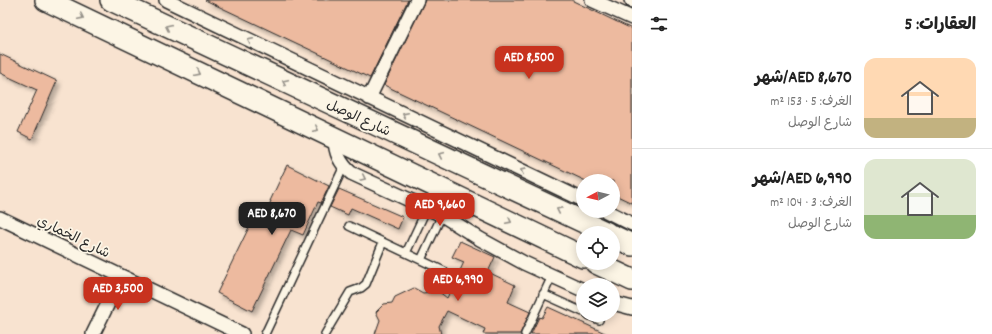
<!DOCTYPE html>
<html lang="ar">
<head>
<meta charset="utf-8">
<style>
  :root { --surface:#fff; --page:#f6f6f6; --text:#222; --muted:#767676; --line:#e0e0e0; --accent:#c8321e }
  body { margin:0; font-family:Dekko,"Playpen Sans Arabic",sans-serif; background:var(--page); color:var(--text); direction:rtl; height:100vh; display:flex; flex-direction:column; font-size:15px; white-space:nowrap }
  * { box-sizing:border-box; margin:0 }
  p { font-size:13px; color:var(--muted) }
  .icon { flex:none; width:22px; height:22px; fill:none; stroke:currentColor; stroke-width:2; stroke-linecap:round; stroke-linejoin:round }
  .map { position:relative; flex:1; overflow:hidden; direction:ltr }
  .sheet { display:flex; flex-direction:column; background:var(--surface); width:360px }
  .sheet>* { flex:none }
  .needle { width:26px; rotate:263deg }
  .controls { position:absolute; left:576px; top:174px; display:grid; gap:8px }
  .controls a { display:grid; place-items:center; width:44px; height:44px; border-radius:50%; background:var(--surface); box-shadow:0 2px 10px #0003; font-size:20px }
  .price { position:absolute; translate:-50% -34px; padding:0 9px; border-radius:8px; background:var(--accent); color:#fff; font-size:13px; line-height:26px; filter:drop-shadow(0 1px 2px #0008) }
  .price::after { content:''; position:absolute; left:50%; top:24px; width:12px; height:9px; margin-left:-6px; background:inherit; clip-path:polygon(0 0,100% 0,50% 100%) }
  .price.active { background:#222; color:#fff }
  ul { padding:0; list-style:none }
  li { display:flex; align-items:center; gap:12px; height:100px; padding:0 16px }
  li+li { border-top:1px solid var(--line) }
  li span { display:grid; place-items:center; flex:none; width:112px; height:80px; border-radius:12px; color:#555 }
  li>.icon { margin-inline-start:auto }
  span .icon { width:48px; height:48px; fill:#fffc; stroke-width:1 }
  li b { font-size:17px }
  h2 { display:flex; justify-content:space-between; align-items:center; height:48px; padding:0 16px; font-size:17px }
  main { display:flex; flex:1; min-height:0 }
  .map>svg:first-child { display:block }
  .building { fill:#edba9f; stroke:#2b2b2b; filter:url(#shadow) }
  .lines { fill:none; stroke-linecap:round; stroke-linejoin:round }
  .lane-casing { stroke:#2b2b2b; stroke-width:10 }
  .street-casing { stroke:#2b2b2b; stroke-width:16 }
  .primary-casing { stroke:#2b2b2b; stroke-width:24 }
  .lane { stroke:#fcf5e5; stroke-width:7 }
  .street { stroke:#fcf5e5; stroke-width:13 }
  .primary { stroke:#fcf5e5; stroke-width:21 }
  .oneway { stroke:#949088 }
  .labels { text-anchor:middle; stroke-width:3.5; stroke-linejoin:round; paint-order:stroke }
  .street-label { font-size:14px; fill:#2b2b2b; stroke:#fcf5e5 }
</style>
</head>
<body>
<main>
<section class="sheet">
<h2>العقارات: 5<svg class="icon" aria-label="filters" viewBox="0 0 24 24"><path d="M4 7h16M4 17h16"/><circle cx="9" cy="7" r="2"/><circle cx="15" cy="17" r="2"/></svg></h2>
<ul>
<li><span style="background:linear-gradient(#ffd9b3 75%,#c2b280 0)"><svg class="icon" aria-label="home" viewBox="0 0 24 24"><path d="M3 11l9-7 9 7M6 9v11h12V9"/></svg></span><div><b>AED 8,670/شهر</b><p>الغرف: 5 · 153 m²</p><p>شارع الوصل</p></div></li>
<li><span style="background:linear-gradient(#dfe7d0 70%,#8fb573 0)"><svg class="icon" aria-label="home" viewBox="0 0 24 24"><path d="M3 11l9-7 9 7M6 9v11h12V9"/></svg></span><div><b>AED 6,990/شهر</b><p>الغرف: 3 · 104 m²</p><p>شارع الوصل</p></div></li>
</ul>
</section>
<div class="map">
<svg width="632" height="334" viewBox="0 0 632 334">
  <defs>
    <filter id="shadow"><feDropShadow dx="3.5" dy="3.5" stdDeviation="2" flood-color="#0004"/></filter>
  </defs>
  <rect width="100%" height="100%" fill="#f8e3d0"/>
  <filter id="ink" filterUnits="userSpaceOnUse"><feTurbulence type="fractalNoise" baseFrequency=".025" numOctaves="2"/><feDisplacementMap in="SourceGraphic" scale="8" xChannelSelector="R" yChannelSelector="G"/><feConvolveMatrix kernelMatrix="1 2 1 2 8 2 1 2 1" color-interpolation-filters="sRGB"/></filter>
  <g filter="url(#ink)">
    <path class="building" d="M205 0H408L370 78Z
      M425 0H571L632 29V203L613 194V181H586L384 85Z
      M0 54 57 81 32 139 18 132 37 90 0 73Z
      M287 165 329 186 321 203 318 202 303 235 291 230 252 311 217 293 252 221 260 225 271 201H270Z
      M339 189 403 217 398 229 351 208 348 215 330 207Z
      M460 241 495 257 488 272 515 285 508 302 530 312 520 334H483L485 329 447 311 439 326 441 334H375L380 320 376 312 384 304 392 303 395 297 414 288 423 293 438 291 447 298 464 262 452 257Z
      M548 307 607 334H531L539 317 542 318Z"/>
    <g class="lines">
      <defs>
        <path id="lane" d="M349 226 444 271
          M406 253 427 208
          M421 260 442 215
          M543 294 583 312
          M588 315 599 320
          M265 334 344 166
          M325 334 350 292 361 288 366 284 383 242
          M525 334 552 276"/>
        <path id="street" d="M166 0 583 200
          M592 0 632 18
          M631 0 632 1
          M369 98 417 0
          M335 138C335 153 340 163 351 173L442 215 480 239 524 263 583 290
          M606 211 632 224
          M0 218 242 334
          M613 303 632 308
          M93 334 121 277"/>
        <path id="primary" d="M46 0 583 257
          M111 0 607 233
          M613 236 632 245
          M596 263 632 280"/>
      </defs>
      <use href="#lane" class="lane-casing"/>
      <use href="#street" class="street-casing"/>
      <use href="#primary" class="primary-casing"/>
      <use href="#lane" class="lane"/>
      <use href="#street" class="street"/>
      <use href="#primary" class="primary"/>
    </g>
    <defs><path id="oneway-chevron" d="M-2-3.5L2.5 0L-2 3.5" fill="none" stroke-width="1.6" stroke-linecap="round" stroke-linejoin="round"/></defs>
    <g class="oneway">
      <use href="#oneway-chevron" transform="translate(81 17) rotate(26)"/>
      <use href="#oneway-chevron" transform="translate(168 27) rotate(-155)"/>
      <use href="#oneway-chevron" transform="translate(250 41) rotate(-154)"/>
      <use href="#oneway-chevron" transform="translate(198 73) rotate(26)"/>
      <use href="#oneway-chevron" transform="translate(285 82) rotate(-155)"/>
      <use href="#oneway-chevron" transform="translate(405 115) rotate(-154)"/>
      <use href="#oneway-chevron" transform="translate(316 129) rotate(26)"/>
      <use href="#oneway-chevron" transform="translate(441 155) rotate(-155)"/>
      <use href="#oneway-chevron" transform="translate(523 171) rotate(-154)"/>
      <use href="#oneway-chevron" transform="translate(363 178) rotate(25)"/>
      <use href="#oneway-chevron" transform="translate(559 210) rotate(-155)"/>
      <use href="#oneway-chevron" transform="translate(509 221) rotate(26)"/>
    </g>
  </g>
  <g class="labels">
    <g class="street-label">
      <text transform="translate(359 117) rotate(25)" y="5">شارع الوصل</text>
      <text transform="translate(74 236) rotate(26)" y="5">شارع الخماري</text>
    </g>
  </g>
</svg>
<div class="controls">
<a><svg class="needle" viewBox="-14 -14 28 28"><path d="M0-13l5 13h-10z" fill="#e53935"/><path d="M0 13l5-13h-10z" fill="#767676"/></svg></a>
<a><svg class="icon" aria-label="locate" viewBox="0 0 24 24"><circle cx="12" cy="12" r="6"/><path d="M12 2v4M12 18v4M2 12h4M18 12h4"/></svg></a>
<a><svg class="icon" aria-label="layers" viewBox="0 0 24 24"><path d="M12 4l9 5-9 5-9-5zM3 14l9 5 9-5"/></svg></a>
</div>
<b class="price" style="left:529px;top:80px">AED 8,500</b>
<b class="price" style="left:440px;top:227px">AED 9,660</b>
<b class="price active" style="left:272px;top:236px">AED 8,670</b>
<b class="price" style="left:458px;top:302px">AED 6,990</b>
<b class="price" style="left:118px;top:311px">AED 3,500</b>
</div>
</main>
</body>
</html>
